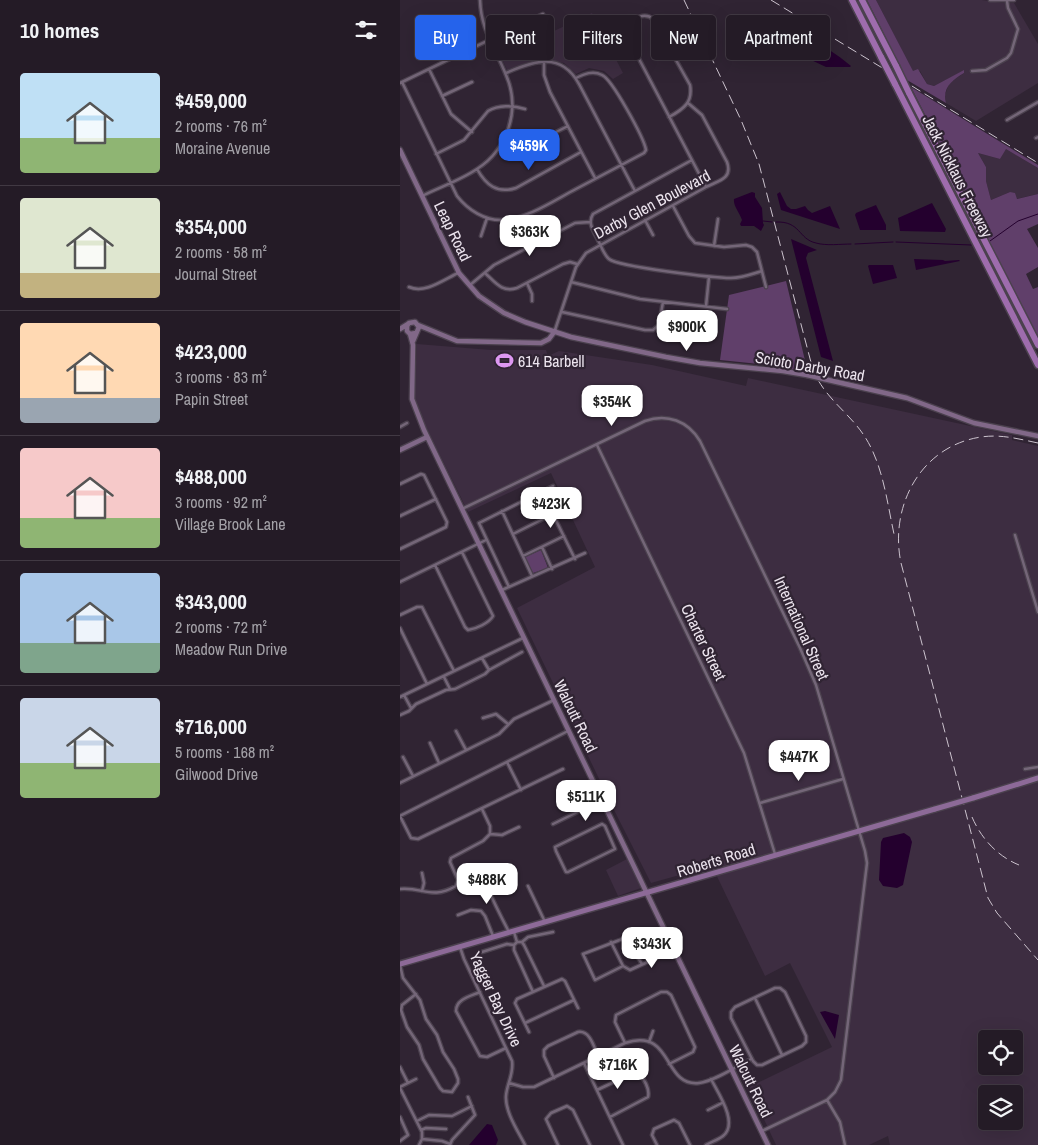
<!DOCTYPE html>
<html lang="en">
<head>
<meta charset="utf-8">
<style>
  :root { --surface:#241b26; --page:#2c242e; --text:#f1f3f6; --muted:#a3a1a7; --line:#413943; --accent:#2563eb }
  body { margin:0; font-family:"Archivo Narrow",sans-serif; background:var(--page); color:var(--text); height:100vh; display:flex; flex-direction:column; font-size:19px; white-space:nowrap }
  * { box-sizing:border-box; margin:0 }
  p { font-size:16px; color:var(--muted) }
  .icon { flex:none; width:28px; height:28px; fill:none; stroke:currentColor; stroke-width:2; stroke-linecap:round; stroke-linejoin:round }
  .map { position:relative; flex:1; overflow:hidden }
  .drawer { display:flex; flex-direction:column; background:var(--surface); width:400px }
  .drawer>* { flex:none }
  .hud { position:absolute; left:15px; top:15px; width:475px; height:45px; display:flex; gap:10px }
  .tools { position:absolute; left:578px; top:1030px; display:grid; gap:10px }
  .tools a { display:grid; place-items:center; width:45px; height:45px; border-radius:5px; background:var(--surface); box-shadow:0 5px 20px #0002,0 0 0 1px var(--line); font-size:25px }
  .price { position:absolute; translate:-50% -42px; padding:0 11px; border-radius:10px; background:#fff; color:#222; font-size:16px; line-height:32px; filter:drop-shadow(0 1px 2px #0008) }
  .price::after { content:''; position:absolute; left:50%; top:30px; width:15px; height:11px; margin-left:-8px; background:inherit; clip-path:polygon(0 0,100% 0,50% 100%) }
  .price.selected { background:var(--accent); color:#fff }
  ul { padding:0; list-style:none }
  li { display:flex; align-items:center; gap:15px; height:125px; padding:0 20px }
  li+li { border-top:1px solid var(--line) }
  li span { display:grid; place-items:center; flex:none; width:140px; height:100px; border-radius:5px; color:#555 }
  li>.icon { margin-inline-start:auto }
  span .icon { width:60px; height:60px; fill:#fffc; stroke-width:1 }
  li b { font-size:21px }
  h2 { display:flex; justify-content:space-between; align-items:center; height:60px; padding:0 20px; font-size:21px }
  .pill { padding:0 18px; border-radius:5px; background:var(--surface); box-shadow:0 5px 20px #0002,0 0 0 1px var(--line); font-size:18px; line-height:45px }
  .pill.selected { background:var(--accent); color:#fff }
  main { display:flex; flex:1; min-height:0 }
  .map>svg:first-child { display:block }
  .built { fill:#3d2d41; fill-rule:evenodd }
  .green { fill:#603f6a }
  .water { fill:#24002e }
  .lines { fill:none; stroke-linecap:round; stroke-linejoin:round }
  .stream { stroke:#24002e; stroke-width:1 }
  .street-casing { stroke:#4b414e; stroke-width:5 }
  .secondary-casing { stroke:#4b414e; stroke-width:7 }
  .primary-casing { stroke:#4b414e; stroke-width:8 }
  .highway-casing { stroke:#4b414e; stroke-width:9 }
  .street { stroke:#746678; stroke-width:2.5 }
  .secondary { stroke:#816888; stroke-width:4.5 }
  .primary { stroke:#8d6a98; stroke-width:5 }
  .highway { stroke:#9e6cad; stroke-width:6 }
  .rail { stroke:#ccc3ce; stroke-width:1; stroke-dasharray:10 5; stroke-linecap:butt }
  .secondary-bridge-casing { stroke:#4b414e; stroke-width:7; stroke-linecap:butt }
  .primary-bridge-casing { stroke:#4b414e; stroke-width:8; stroke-linecap:butt }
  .highway-bridge-casing { stroke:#4b414e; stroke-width:9; stroke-linecap:butt }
  .secondary-bridge { stroke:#816888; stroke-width:4.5 }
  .primary-bridge { stroke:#8d6a98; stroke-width:5 }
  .highway-bridge { stroke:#9e6cad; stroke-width:6 }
  .labels { text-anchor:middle; stroke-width:4.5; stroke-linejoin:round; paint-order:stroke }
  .street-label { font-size:16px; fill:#ece4ee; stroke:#302433 }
  .poi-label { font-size:16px; fill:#ece4ee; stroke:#302433; text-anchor:start }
</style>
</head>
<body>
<main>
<section class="drawer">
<h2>10 homes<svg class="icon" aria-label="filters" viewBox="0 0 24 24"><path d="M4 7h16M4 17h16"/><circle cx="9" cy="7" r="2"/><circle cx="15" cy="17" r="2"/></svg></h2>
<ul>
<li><span style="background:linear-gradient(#bfe0f5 65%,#8fb573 0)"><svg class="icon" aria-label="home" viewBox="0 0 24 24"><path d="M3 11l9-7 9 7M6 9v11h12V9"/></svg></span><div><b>$459,000</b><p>2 rooms · 76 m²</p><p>Moraine Avenue</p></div></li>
<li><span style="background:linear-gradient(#dfe7d0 75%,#c2b280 0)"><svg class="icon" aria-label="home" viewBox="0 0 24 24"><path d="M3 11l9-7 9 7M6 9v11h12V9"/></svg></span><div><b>$354,000</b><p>2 rooms · 58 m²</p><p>Journal Street</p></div></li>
<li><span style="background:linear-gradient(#ffd9b3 75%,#9aa5b1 0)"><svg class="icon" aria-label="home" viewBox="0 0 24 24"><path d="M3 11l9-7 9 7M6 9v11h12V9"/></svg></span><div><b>$423,000</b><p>3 rooms · 83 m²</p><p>Papin Street</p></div></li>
<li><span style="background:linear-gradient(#f6c9c9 70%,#8fb573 0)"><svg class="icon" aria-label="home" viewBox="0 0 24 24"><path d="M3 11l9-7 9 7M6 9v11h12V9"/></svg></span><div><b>$488,000</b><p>3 rooms · 92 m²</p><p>Village Brook Lane</p></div></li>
<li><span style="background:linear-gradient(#a9c7e8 70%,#7fa58c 0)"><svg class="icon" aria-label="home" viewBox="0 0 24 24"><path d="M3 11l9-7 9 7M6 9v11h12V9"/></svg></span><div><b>$343,000</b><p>2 rooms · 72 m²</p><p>Meadow Run Drive</p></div></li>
<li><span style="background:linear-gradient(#c9d6e8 65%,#8fb573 0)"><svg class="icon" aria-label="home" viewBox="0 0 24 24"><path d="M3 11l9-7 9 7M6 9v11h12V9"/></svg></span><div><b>$716,000</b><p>5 rooms · 168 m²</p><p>Gilwood Drive</p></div></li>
</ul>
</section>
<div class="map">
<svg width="638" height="1145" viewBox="0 0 638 1145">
  <rect width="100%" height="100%" fill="#302433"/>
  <path class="built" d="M476 0H582L602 3H614L638 44V83L576 121 546 103 545 95 549 83 564 73 563 71 534 86 527 84 520 71 513 72Z
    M192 13 223 73 213 79 204 71 189 68 176 74 164 63 148 60H134L107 70 93 40 146 15 154 31Z
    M605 148 638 168V194L616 199 610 192 591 200 586 181V167L578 153 600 159Z
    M17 344 91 350H146L148 356 159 351 252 365 346 386 348 378 612 435V440L638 446V1145H490L488 1136 469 1145H376L349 1087 432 1047 390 963 365 976 312 866 251 883 215 812 117 608 195 567 151 473 68 512 25 425 14 396ZM586 1039H614V1066H586ZM586 1094H614V1121H586Z
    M227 859 241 888 218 896 206 870Z"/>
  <path class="green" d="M467 0H476L513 71 518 69 527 84 534 86 564 70V73C552 80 542 88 546 103L507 80Z
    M511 87 638 165V168L606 149 600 159 578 153 586 167V181L591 200 610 192 615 193 617 199 638 194V224L627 229 638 248V267L626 274 633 289 638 287V338Z
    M386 281 408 373 379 366 320 360 329 295Z
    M141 550 148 568 133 573 125 557Z"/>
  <path class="water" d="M403 37H407C422 45 437 54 451 66L450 67H426L409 59 399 50V46Z
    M352 192 355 193V197L362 208 363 223 364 225 361 231 354 226H341L340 224 342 220C340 213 333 206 334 199Z
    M380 192 387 206 391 209H396L405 206 408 210 412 213 430 206 440 229 381 210 377 194Z
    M532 203 546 229 545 232 500 231 498 218Z
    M476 205 486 225V230H460L455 215 456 213Z
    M391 239 417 250 408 253 406 258 433 361 421 357Z
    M514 259 543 260 545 261 559 260 560 261 516 270Z
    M469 265H493L497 278 473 284 468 266Z
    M504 833 510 837 512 842 503 885 497 888 483 886 479 880 481 842 483 838Z
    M425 1011 439 1015 435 1039 420 1012Z
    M87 1124 92 1125 98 1140 96 1145H69Z"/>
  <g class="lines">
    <path class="stream" d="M363 221 372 222
      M376 222C401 221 398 239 416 243 426 246 441 244 451 244
      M590 241 618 221 638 214
      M496 242 571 245
      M455 244 493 242"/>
    <defs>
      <path id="street" d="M590 0H614
        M144 62V75L150 92 195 178
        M29 69 51 114 72 132
        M572 71 586 70 607 58 611 53 618 29 608 8 607 1
        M106 73C134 61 161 51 179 84L235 191
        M2 82 57 196C68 210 85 221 103 220 129 218 153 201 176 189 199 177 221 165 244 153L246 150C244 138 212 79 202 75 193 70 184 74 176 78
        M0 83 143 14
        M42 96 72 82
        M269 117C284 109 293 102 290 85L253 19C245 12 234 18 227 24L226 34 306 187
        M607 120 638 102
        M636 138 638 137
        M98 149 104 153 113 154 168 126
        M36 154 64 140 88 111C98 105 113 105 125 109
        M292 160 193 214C188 222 192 228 196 236 200 243 203 254 209 259 219 267 315 278 331 278 342 278 352 274 362 271
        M77 169C86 185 97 194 116 188L181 152
        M22 196C40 187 61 180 77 169 108 149 121 109 106 75 95 47 81 31 80 0
        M273 206 289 236 295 243 324 247 346 245 352 247 357 252 366 287
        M245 220 253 235
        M81 236 87 218
        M314 246 318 219
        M85 273C95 282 102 293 117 288L163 264 170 262 177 264
        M171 282 240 299 327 309
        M127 283 132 294V301
        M70 285 94 265 175 223 190 222
        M9 287C25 294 43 280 58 273
        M306 306 309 277
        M162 312 245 330H253L259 325 263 302
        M259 325 269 332 306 338
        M155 330 176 267 186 253 306 187C318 181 333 179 327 162L302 115 288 103
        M0 427 7 423
        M197 445 344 753 375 854
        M0 484 21 474 24 475 47 522 46 527 0 549
        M142 492 175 559
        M62 509 245 421C267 413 288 421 300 441L400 648 416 685 465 851 467 863 441 1080 435 1092 427 1100 362 1131
        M102 511 132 576
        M0 516 36 499
        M113 534 153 514
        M615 535 638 612
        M142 547 152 569
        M123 556 164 536
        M35 565 65 627 68 630C76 629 89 623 93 616L62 552
        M0 582 86 540
        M109 587 79 523 153 486
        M102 590 185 553
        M0 615 17 607H22L54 671
        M0 628 27 684
        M89 670 122 652
        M44 677 50 689
        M4 695 11 708
        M0 697 123 638
        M0 715 9 711 16 704 46 690 55 689 85 674 89 670 82 658
        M83 718 96 714 108 724
        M56 731 66 750
        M30 743 39 763
        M3 757 13 776
        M107 762 121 790
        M625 769 638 767
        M0 783 99 734 114 719 154 700
        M360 803 443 779
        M82 809 90 826V834
        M0 816 11 838 18 839 163 769
        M0 816 168 731
        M153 824 202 800
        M202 824 205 826 215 849 168 872H166L156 851 155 847Z
        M90 834 102 835 119 827
        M22 873 24 883 22 891
        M128 886 145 922
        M0 889C24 887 31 900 56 886L58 880 50 862 51 858 83 841 90 834
        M88 889 95 883C95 879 91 870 87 868L83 870 81 874C90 894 99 913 109 932
        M58 915 71 910 81 911 85 916 93 936
        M114 932 117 942 114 945V950L133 992
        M118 942H122L124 945 144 986
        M122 942 128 937 153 932
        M211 942 223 966 230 970 274 950
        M60 947 64 959 112 1061C114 1074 107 1083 106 1096 105 1112 118 1131 125 1145
        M82 952 107 944 114 945
        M0 965 3 978 20 1000 26 1019 37 1035 43 1052 54 1069 58 1079V1083L52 1092 43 1091 40 1088 23 1059 19 1045 7 1027 1 1010 2 1005 16 994
        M223 966 195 980 183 954 225 938 242 964
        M375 988H380L385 992 406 1036V1042L402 1046 362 1065H357L353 1061 331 1018V1012L335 1007Z
        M80 992C71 996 56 999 56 1011L80 1056 87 1057 106 1048
        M355 998 382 1055
        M125 1023 174 1000
        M129 1032 115 1003 117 999 162 979 165 981 178 1008
        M249 1042 253 1031
        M225 1043 215 1022 216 1015 261 992H267L271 995 295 1047 293 1052 269 1064
        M184 1063 223 1145
        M0 1067 8 1083
        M154 1078 144 1056V1050L148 1046 178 1032C190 1030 194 1047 198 1056
        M109 1083 123 1087H134L225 1043C274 1027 262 1087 299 1083 315 1081 337 1066 351 1059
        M0 1087 16 1079
        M0 1088 22 1132V1139L19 1145
        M197 1090 233 1073H238C244 1078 250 1089 248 1097L210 1117
        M427 1100 440 1122 445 1145
        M308 1110 322 1103
        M0 1117 8 1135 0 1141
        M17 1121 29 1115 52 1116 72 1106
        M21 1130 26 1128 46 1129
        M22 1139 42 1141 50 1144
        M50 1145 52 1140 75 1115 68 1097
        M158 1145 146 1119 151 1113 167 1106 173 1110 190 1145
        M257 1145 252 1135 254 1129 274 1120 279 1123 290 1145
        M306 1145C311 1142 318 1140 323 1136 339 1123 318 1093 311 1079"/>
      <path id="secondary" d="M0 150 59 273 79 296 104 313 125 322 171 337 266 357 300 363 383 371 407 375
        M18 325 57 341 141 343 149 339 155 331
        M0 329 8 324
        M10 334 13 345 12 399 24 430 368 1145
        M13 341 19 327 15 322 9 323 7 326V331L10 334 16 333
        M424 379 507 398 574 423 638 436
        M0 450 27 437"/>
      <path id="primary" d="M573 798 638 778
        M0 964 535 809"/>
      <path id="highway" d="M452 0 481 57
        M462 0 496 66
        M495 84 638 365
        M509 93 638 345"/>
    </defs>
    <use href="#street" class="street-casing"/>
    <use href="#secondary" class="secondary-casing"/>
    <use href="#primary" class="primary-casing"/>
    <use href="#highway" class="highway-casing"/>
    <use href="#street" class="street"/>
    <use href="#secondary" class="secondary"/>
    <use href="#primary" class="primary"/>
    <use href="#highway" class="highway"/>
    <path class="rail" d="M284 0 341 120 359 164 413 370C426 400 449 412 465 437 483 465 487 502 494 534
      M371 0 638 163
      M638 443C619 439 601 434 581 437 521 446 489 506 501 563L588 898 597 913 638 960
      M572 817C581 838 597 856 619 865"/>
    <defs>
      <path id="secondary-bridge" d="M407 375 424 379"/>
      <path id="primary-bridge" d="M535 809 573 798"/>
      <path id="highway-bridge" d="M481 57 495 84
        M496 66 509 93"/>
    </defs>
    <use href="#secondary-bridge" class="secondary-bridge-casing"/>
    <use href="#primary-bridge" class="primary-bridge-casing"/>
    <use href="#highway-bridge" class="highway-bridge-casing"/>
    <use href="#secondary-bridge" class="secondary-bridge"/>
    <use href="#primary-bridge" class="primary-bridge"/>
    <use href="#highway-bridge" class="highway-bridge"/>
  </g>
  <defs>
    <symbol id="stadium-bare" viewBox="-9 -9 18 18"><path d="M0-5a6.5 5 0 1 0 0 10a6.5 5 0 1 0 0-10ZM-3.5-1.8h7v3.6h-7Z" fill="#de98f2" stroke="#302433" stroke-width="2.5" paint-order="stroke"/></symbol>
  </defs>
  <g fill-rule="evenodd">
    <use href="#stadium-bare" x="92" y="348" width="25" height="25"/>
  </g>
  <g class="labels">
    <g class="street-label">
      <text transform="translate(558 176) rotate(63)" y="6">Jack Nicklaus Freeway</text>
      <text transform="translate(252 204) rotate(-28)" y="6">Darby Glen Boulevard</text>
      <text transform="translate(53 231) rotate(64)" y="6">Leap Road</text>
      <text transform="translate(410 366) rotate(10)" y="6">Scioto Darby Road</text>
      <text transform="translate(402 628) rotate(66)" y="6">International Street</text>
      <text transform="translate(304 642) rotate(64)" y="6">Charter Street</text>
      <text transform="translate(176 716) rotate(64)" y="6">Walcutt Road</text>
      <text transform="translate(316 860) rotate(-17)" y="6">Roberts Road</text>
      <text transform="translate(96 999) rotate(65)" y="6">Yagger Bay Drive</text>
      <text transform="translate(351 1081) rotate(64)" y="6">Walcutt Road</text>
    </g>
    <g class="poi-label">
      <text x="118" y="367">614 Barbell</text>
    </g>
  </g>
</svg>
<div class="tools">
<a><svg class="icon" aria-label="locate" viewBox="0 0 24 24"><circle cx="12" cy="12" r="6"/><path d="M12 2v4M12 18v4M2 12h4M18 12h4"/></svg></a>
<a><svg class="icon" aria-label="layers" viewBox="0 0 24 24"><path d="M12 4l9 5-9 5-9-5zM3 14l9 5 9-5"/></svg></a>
</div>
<b class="price selected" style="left:129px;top:171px">$459K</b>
<b class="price" style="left:130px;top:257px">$363K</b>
<b class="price" style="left:287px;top:352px">$900K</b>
<b class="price" style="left:212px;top:427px">$354K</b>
<b class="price" style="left:151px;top:529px">$423K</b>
<b class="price" style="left:399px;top:782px">$447K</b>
<b class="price" style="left:186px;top:822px">$511K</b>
<b class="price" style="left:87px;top:905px">$488K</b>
<b class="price" style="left:252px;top:969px">$343K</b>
<b class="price" style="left:218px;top:1090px">$716K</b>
<div class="hud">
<a class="pill selected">Buy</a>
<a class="pill">Rent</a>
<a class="pill">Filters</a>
<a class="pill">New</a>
<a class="pill">Apartment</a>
</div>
</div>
</main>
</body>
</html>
